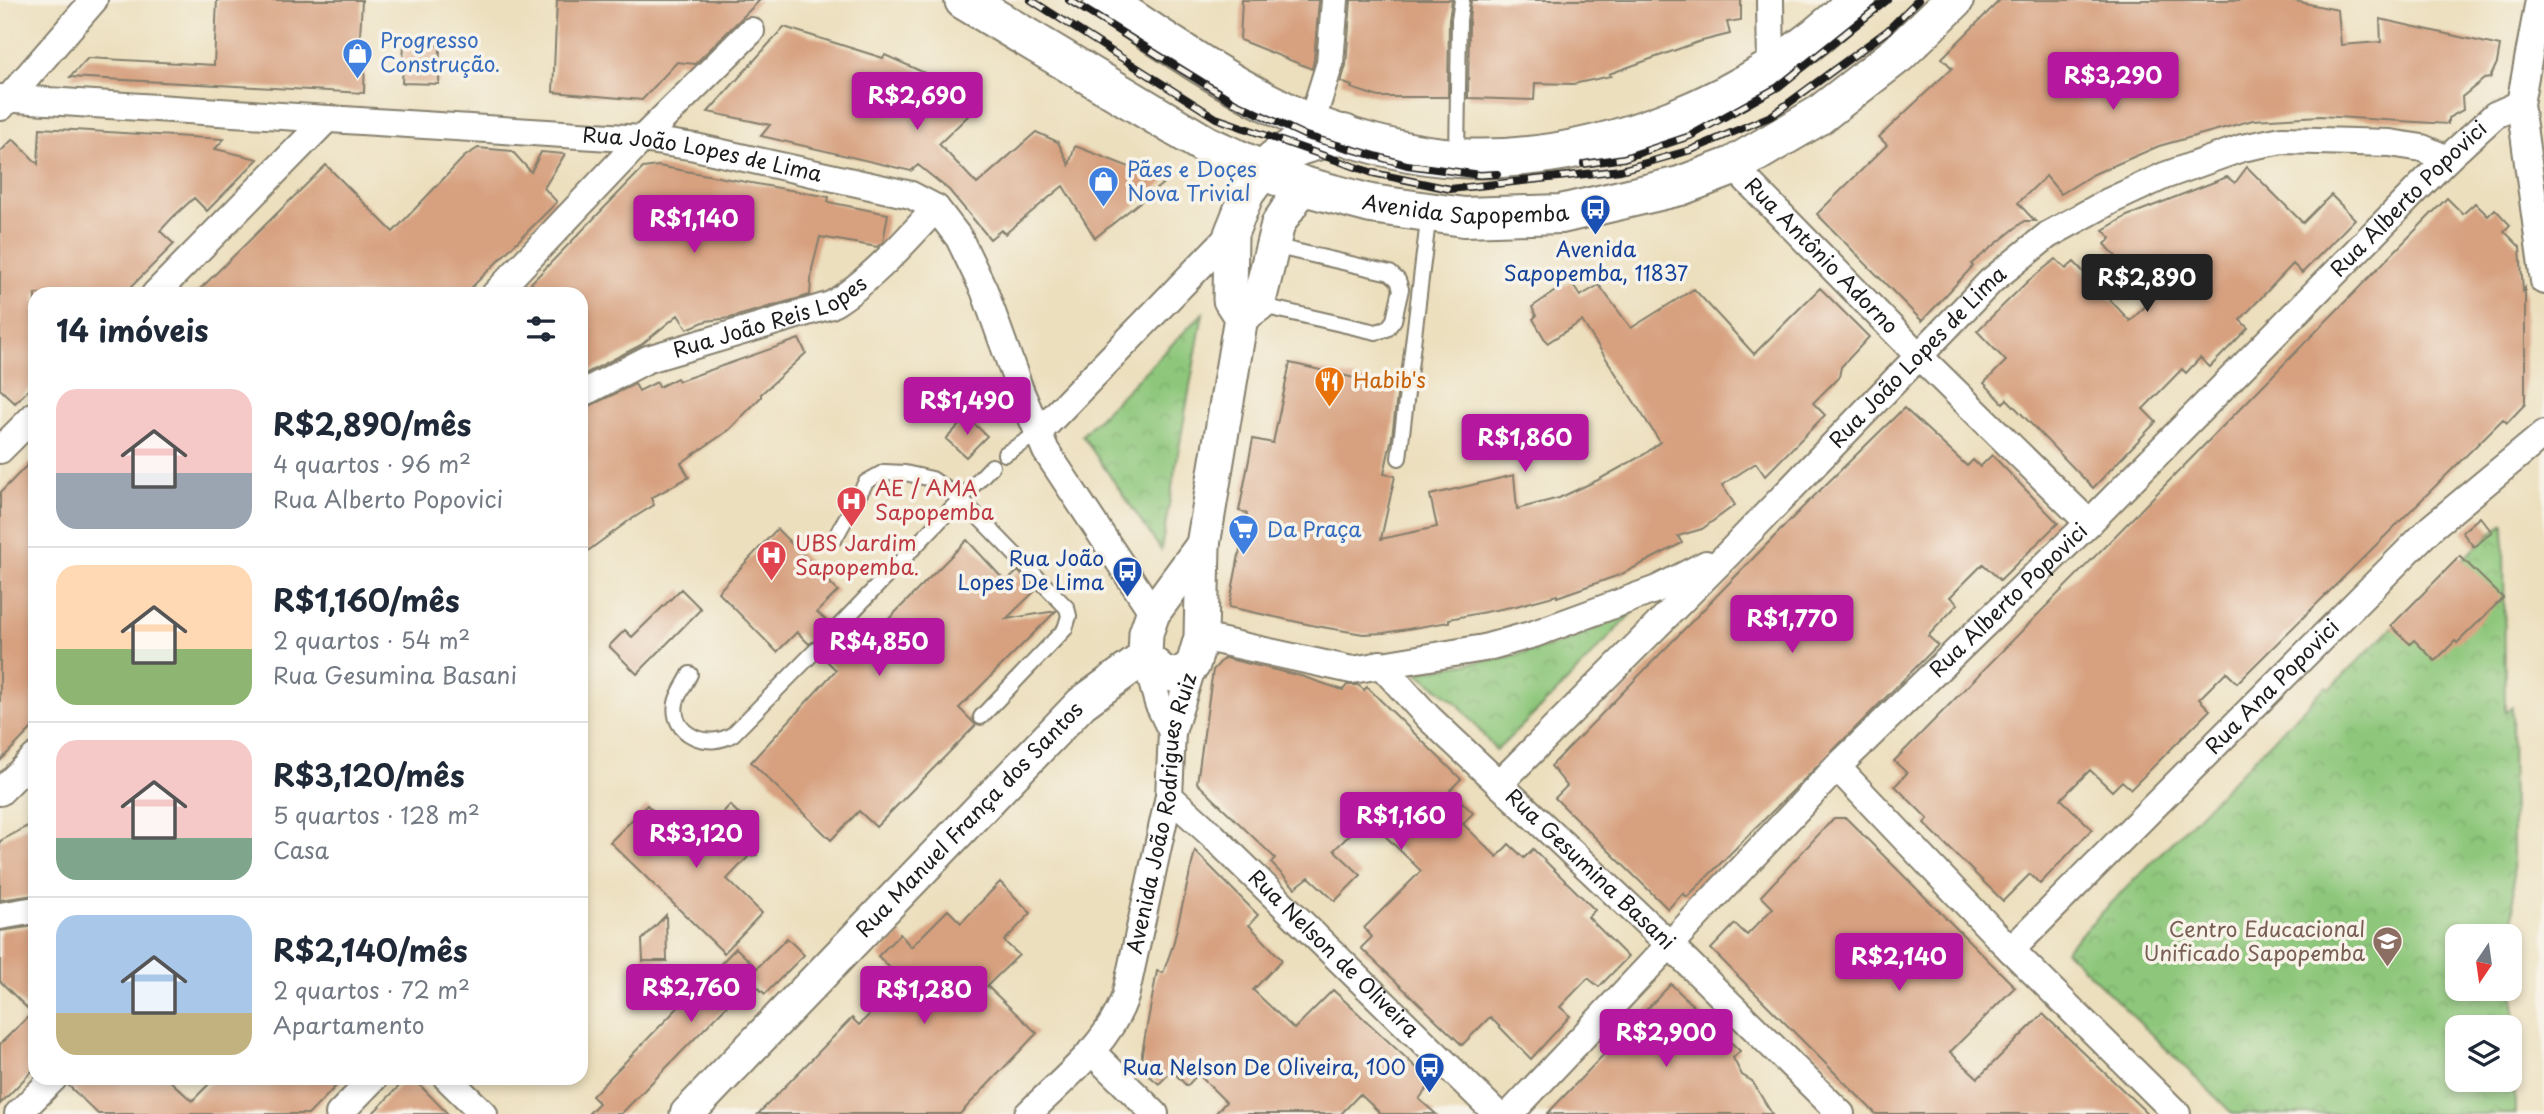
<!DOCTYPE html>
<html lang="pt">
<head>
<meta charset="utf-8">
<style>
  :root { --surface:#fff; --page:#f6f6f7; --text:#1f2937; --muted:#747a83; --line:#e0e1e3; --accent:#b5179e }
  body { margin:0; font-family:"Playpen Sans",sans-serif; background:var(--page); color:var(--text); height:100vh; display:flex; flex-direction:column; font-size:26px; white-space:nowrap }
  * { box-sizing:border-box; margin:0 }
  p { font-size:23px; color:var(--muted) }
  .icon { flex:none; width:38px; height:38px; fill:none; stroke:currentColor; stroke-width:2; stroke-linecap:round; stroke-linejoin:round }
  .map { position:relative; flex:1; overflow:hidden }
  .details { position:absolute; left:28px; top:287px; width:560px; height:798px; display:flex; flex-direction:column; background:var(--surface); border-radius:21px; box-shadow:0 4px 10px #0003 }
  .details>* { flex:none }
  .needle { width:46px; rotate:193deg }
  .buttons { position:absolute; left:2445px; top:924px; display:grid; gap:14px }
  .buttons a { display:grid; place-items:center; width:77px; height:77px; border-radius:14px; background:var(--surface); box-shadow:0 4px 10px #0003; font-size:35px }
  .price { position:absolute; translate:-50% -60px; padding:0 16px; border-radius:7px; background:var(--accent); color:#fff; font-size:23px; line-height:46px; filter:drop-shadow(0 2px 4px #0008) }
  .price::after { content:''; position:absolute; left:50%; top:42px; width:21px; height:16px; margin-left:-10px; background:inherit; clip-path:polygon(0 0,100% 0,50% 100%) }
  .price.on { background:#222; color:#fff }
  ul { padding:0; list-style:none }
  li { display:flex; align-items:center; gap:21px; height:175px; padding:0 28px }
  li+li { border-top:2px solid var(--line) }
  li span { display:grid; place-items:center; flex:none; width:196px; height:140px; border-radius:21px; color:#555 }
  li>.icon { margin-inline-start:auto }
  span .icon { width:84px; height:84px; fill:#fffc; stroke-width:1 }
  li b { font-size:30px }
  h2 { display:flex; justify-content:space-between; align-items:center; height:84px; padding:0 28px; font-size:30px }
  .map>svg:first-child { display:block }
  .park { fill:url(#park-crowns); stroke:#55724c; stroke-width:2; fill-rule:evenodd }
  .building { fill:#d7a180 }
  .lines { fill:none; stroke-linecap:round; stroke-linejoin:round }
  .service-casing { stroke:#847e6c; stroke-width:18 }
  .minor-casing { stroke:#847e6c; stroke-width:30 }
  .tertiary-casing { stroke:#847e6c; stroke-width:37 }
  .primary-casing { stroke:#847e6c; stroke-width:42 }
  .service { stroke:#fff; stroke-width:14 }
  .minor { stroke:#fff; stroke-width:26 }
  .tertiary { stroke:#fff; stroke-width:33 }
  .primary { stroke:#fff; stroke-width:38 }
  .rail-casing { stroke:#1c1c1c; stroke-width:8 }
  .rail { stroke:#f7f3e8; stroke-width:5; stroke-dasharray:16; stroke-linecap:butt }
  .labels { text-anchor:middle; stroke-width:7; stroke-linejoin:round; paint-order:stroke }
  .shop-label { font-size:21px; fill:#366cbe; stroke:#f7f3e8; text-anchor:start }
  .street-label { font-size:21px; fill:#1c1c1c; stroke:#f7f3e8 }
  .transit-label { font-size:21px; fill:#164399; stroke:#f7f3e8; text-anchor:end }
  .food-label { font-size:21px; fill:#c56008; stroke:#f7f3e8; text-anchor:start }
  .health-label { font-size:21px; fill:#be3a42; stroke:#f7f3e8; text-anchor:start }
  .education-label { font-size:21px; fill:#785e54; stroke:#f7f3e8; text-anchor:end }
</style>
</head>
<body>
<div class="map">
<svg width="2544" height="1114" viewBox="0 0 2544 1114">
  <defs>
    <pattern id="park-crowns" width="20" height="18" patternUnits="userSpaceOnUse" patternTransform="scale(1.75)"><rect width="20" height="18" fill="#8ec77b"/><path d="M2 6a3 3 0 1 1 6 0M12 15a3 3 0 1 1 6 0" fill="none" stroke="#7aaa6a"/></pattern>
  </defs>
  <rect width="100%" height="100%" fill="#f7f3e8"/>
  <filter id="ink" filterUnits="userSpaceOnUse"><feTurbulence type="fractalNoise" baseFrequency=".0143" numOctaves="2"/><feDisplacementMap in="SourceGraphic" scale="14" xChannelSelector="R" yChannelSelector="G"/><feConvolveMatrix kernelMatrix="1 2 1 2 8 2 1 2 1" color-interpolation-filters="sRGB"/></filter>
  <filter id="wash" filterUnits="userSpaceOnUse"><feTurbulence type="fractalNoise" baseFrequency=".00686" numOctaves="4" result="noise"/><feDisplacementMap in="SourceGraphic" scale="28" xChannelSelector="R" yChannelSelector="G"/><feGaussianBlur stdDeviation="1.57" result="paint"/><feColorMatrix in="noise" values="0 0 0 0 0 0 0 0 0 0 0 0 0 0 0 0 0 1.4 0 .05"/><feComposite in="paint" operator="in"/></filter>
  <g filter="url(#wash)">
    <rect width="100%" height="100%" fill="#ecdfbd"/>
    <path class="park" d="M1203 313 1161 550 1082 435Z
      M2504 523 2505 713 2512 707 2515 1114H2233L2065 950 2326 686 2330 689 2449 571ZM2457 936H2510V989H2457ZM2457 1027H2510V1080H2457Z
      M1632 613 1556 693 1496 751 1459 705 1417 672 1507 657 1560 644Z"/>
    <g id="blocks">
      <path class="building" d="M217 0H362L359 56H365L364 93 70 77 88 58 214 65Z
        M557 0H760L695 64 677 62 642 100 553 92Z
        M1242 0H1319L1314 60 1312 69 1240 40Z
        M1351 0H1452L1449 20 1448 97H1379L1351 88 1352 86 1341 82 1346 65Z
        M1471 0H1741V20L1727 22 1730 34 1698 42 1609 74 1611 76 1573 84 1535 83 1534 100 1468 98 1469 21Z
        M2000 0H2290L2338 10 2341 45 2381 42 2380 19 2500 46 2497 63 2490 78 2484 79 2462 97 2463 110 2448 118V124L2320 116 2253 120 2159 146 2094 174 2061 194 2046 176 2018 203 2035 221H2024L1971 264 1973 266 1922 321 1817 214 1887 145 1879 137 1952 68 1942 58Z
        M784 27 883 58 885 55 978 97 967 108 972 112 939 144 977 184 1036 132 1058 142 1069 165 1075 146 1166 181 1095 238 1063 186 1005 234 1001 230 990 239 949 190 918 165 911 171 761 136 770 125 708 112Z
        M404 44 440 45 439 84 402 83Z
        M40 128 224 139 215 149 258 159 207 211 194 198 173 217 160 231 174 244 124 294H35V383L15 403 0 389V152L13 139 38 164Z
        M478 148 512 151 531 172 541 152 565 154 544 188 557 202 465 294H195L326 165 393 232 464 157Z
        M658 166 829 197 828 202 888 214 883 242 877 247 820 237 812 269 810 295 730 318 706 321 687 329 678 315 641 345 581 376V294H542L531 283 643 168Z
        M2247 167 2303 223 2331 195 2355 219 2302 273 2293 264 2240 320 2248 328 2210 367 2200 358 2186 373 2182 369 2143 409 2156 422 2093 488 2007 399 2003 403 1984 383 2006 361 1977 331 2028 281 2056 259 2066 269 2074 262 2130 321 2153 299 2105 244 2111 238 2103 230 2127 216 2227 177 2235 183Z
        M2447 198 2463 214 2475 203 2488 216 2495 209 2510 225 2504 231 2520 247 2523 291 2525 288V404L2507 423 2503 419 2237 683 2226 672 2199 699 2210 710 2131 789 2122 781 2112 791 2090 770 2061 799 2092 829 2040 884 2030 874 2003 901 1924 823 1928 819 1895 786 1907 773 1894 761Z
        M1570 281 1580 296 1599 285 1631 328 1694 289 1754 354 1820 288 1869 337 1841 367 1839 377 1813 403 1825 415 1765 476 1756 463 1722 485 1735 505 1702 529 1678 536 1682 543 1622 574 1557 597V595L1516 606 1449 619V622L1384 633 1363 634 1316 626 1229 607 1247 513 1239 511 1253 439 1273 443 1290 363 1398 388 1392 437 1384 474 1395 476 1381 539 1437 527 1430 495 1514 475 1517 509 1559 498 1598 480 1645 454 1660 442 1582 321 1547 343 1533 319 1536 316 1532 307Z
        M799 339 806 353 761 394V397L729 430 681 463 689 477 651 498 654 505 627 522 581 556V410L635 384 639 391 657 382 659 387 677 378 679 381Z
        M1904 408 1967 466 1973 460 1980 467 1992 455 2058 523 2000 580 1983 564 1950 597 1958 604 1928 636 1938 645 1687 897 1683 893 1668 909 1555 798 1567 786 1551 766 1807 503Z
        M967 417 987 436 966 457 946 439Z
        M35 457V725L0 761V493Z
        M2480 517 2492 532 2474 547 2462 532Z
        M777 529 838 591 817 612 829 623 827 627 829 635 834 638 843 636 858 650 967 540 1006 582 1018 571 1036 590 1006 619 1056 611 959 708 976 725 876 827 859 811 831 840 751 762 836 670 823 657 825 648 822 643 814 641 809 644 797 632 777 652 718 592Z
        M2460 556 2503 598 2457 643 2455 641 2435 661 2414 640 2410 644 2391 626Z
        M681 589 701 609 637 674 609 646 625 630 632 637Z
        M1224 658 1301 676 1343 690 1347 685H1358L1364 690 1367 687 1461 779 1450 790 1473 813 1463 824 1497 857 1509 844 1524 858 1533 849 1595 910 1588 917 1628 957 1599 987 1588 978 1560 1007 1570 1016 1531 1059 1490 1017 1462 1045 1361 948 1372 937 1364 928 1421 871 1367 818 1334 850 1361 875 1335 901 1309 877 1295 888 1271 863 1275 858 1197 783 1213 670Z
        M647 805 690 847 730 805 757 832V855L749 856 727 879 762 913 724 953 610 842Z
        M1834 818H1846L2015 987 1950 1052 1978 1078 2043 1014 2148 1114H1876L1711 949 1735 924 1747 935 1773 908 1761 896Z
        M35 822V895L0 900V841Z
        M1195 851 1258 915 1249 925 1282 960 1253 990 1294 1029 1333 990 1432 1082 1419 1099 1436 1114H1381L1360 1094 1341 1114H1215L1226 1102 1198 1074 1187 1086 1172 1071 1159 1084 1145 1072 1142 1066V1053L1157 971 1163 973 1173 945Z
        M1000 882 1031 913 1004 941 1019 955 987 986 1037 1033 960 1114H758L852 1018 859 1025 903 981 878 956 900 934 911 947 948 910 961 923Z
        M666 915 667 961H643L642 940Z
        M35 926V1068L0 1104V1044L32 1013 0 981V931Z
        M787 938 804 955 765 994 751 981 621 1114H588L599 1103 592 1096 736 948 757 968Z
        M1671 984 1740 1051 1733 1058 1742 1075 1752 1081 1772 1114H1547Z
        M69 1078H167L192 1101 215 1078H344L309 1114H98L68 1085Z
        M407 1078H413L448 1114H372Z"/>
    </g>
  </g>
  <g filter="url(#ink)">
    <use href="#blocks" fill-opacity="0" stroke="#847e6c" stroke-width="2"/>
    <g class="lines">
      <defs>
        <path id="service" d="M1457 157 1459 20 1462 0
          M1258 305 1376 332 1387 329 1394 320 1401 289 1398 280 1390 273 1273 246
          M1005 454 1037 434
          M1399 458 1429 213
          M835 538 866 482 884 472 905 473 932 479 961 499 1067 608 1069 616 1065 629 981 717
          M836 629 992 466
          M690 674C686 683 678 693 676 703 670 735 709 750 733 734L816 650"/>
        <g id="minor">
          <path d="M1770 0 1771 70"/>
          <path d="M2539 0 2520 104 2544 281"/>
          <path id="s1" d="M0 98 642 139 695 147 911 195 936 208 959 238 984 290 1020 390 1046 451 1153 613"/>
          <path d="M1 107 94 0"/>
          <path d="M1311 124 1330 63 1335 0"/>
          <path id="s2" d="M1733 166 1919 356 2089 523"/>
          <path d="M155 294 327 119"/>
          <path d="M495 294 642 139 751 31"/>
          <path id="s3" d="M581 394 648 359 831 305C869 282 906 241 936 208"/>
          <path d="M1037 434 1231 234"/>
          <path d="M0 450 35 415"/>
          <path d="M1201 637 1352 670 1484 648 1534 634 1657 589 1706 564"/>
          <path d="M1145 657 1158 703 1172 732"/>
          <path id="s4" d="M1380 664 1429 718 1669 944 1841 1114"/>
          <path d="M1837 767 2000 939 2177 1114"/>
          <path id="s5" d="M1499 784 1729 553 1991 281 2048 235 2110 201 2164 176 2242 148 2282 140 2390 143 2422 148 2447 159"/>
          <path d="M0 792 35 757"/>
          <path id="s6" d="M1169 796 1211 834 1497 1114"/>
          <path d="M0 916 35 910"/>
          <path id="s7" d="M2011 950 2432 527 2544 434"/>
          <path d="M1091 1051 1155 1114"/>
          <path d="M447 1078 484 1114"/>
          <path d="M18 1114 54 1078"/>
          <path d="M339 1114 374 1078"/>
          <path id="s8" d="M1028 1114C1063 1079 1108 1045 1125 997L1169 796 1172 732 1193 665"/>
          <path id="s9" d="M1510 1114 1837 767 2089 523 2447 159 2495 115 2520 104"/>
        </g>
        <g id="tertiary">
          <path d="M1241 317 1258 305 1278 224 1303 186"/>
          <path d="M1145 657 1164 673 1178 676 1193 665 1201 637 1203 545 1241 317 1230 300 1231 234 1247 194 1264 171"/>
          <path d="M1145 657 1146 633 1153 613 1203 545"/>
          <path id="s10" d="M687 1114 1082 703 1145 657"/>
        </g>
        <g id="primary">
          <path id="s11" d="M964 0 1206 145 1264 171 1303 186 1371 204 1464 217 1561 214 1680 186 1733 166 1818 116 1898 54 1954 0"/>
          <path d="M1103 0C1159 37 1214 76 1275 106 1287 112 1300 120 1313 125 1358 141 1410 156 1458 158 1599 165 1757 100 1857 0"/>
          <path d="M1264 171C1282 145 1315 142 1344 134"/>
        </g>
      </defs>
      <use href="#service" class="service-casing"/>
      <use href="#minor" class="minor-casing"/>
      <use href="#tertiary" class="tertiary-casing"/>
      <use href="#primary" class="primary-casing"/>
      <use href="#service" class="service"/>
      <use href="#minor" class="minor"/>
      <use href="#tertiary" class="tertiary"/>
      <use href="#primary" class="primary"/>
      <defs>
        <path id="rail" d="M1031 0 1216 118 1373 173 1450 189 1621 170 1691 150 1771 116 1887 31 1918 0
          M1069 0 1234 102 1306 136 1407 165 1480 175 1497 174
          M1584 164 1624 158 1690 136 1778 87 1887 0"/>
      </defs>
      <use href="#rail" class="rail-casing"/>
      <use href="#rail" class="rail"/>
    </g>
  </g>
  <defs>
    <symbol id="shop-pin" viewBox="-11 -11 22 30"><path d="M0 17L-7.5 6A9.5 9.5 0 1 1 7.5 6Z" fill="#3f7fe0" stroke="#f7f3e8"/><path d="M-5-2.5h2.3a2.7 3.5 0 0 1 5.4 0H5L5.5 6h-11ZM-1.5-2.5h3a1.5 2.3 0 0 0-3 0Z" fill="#fff"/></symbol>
    <symbol id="bus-pin" viewBox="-11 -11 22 30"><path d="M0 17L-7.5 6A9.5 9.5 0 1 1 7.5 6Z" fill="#1a4fb4" stroke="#f7f3e8"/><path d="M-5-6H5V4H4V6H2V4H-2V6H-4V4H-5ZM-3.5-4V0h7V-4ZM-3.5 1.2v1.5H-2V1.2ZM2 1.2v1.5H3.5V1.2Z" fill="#fff"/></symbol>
    <symbol id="restaurant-pin" viewBox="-11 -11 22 30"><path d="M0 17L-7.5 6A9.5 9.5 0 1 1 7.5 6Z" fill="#e8710a" stroke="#f7f3e8"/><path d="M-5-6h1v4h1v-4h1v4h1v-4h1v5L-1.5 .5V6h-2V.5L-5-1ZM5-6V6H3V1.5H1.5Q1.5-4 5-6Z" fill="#fff"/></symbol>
    <symbol id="hospital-pin" viewBox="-11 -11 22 30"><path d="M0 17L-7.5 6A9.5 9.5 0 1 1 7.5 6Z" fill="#e0444e" stroke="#f7f3e8"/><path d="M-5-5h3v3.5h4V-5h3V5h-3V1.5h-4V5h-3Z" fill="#fff"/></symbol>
    <symbol id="supermarket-pin" viewBox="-11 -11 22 30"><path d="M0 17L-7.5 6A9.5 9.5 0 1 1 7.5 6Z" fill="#3f7fe0" stroke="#f7f3e8"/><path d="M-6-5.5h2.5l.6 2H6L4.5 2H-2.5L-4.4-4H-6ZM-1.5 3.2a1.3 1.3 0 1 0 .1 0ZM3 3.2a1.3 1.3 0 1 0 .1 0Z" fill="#fff"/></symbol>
    <symbol id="school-pin" viewBox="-11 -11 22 30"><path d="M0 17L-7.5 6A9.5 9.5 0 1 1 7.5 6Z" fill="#8d6e63" stroke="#f7f3e8"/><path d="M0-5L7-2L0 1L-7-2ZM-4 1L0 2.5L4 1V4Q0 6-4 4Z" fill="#fff"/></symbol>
  </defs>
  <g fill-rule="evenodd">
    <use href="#shop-pin" x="340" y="36" width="35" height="47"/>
    <use href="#shop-pin" x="1086" y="164" width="35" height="47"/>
    <use href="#bus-pin" x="1578" y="192" width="35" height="47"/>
    <use href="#restaurant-pin" x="1312" y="364" width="35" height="47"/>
    <use href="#hospital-pin" x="834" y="484" width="35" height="47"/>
    <use href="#supermarket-pin" x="1226" y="512" width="35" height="47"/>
    <use href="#hospital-pin" x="754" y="538" width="35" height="47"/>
    <use href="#bus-pin" x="1110" y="554" width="35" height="47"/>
    <use href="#school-pin" x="2370" y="924" width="35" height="47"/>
    <use href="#bus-pin" x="1412" y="1050" width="35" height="47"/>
  </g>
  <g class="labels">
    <g class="shop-label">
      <text x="380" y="48">Progresso<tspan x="380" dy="24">Construção.</tspan></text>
      <text x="1127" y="177">Pães e Doçes<tspan x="1127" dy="24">Nova Trivial</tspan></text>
      <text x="1267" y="537">Da Praça</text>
    </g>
    <g class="street-label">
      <text dy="7" stroke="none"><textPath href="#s1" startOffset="705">Rua João Lopes de Lima</textPath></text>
      <text dy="7" stroke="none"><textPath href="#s9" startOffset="1283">Rua Alberto Popovici</textPath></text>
      <text dy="7" stroke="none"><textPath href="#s11" startOffset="553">Avenida Sapopemba</textPath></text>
      <text dy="7" stroke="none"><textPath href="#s2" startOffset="126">Rua Antônio Adorno</textPath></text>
      <text dy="7" stroke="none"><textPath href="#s3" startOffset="205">Rua João Reis Lopes</textPath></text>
      <text dy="7" stroke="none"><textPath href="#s5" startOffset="598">Rua João Lopes de Lima</textPath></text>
      <text dy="7" stroke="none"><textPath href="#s9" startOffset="716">Rua Alberto Popovici</textPath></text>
      <text dy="7" stroke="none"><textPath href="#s7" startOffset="371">Rua Ana Popovici</textPath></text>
      <text dy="7" stroke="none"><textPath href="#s8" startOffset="341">Avenida João Rodrigues Ruiz</textPath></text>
      <text dy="7" stroke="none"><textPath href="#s10" startOffset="408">Rua Manuel França dos Santos</textPath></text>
      <text dy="7" stroke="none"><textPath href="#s4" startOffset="294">Rua Gesumina Basani</textPath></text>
      <text dy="7" stroke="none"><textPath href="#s6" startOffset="228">Rua Nelson de Oliveira</textPath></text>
    </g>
    <g class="transit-label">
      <text x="1596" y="257" text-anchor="middle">Avenida<tspan x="1596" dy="24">Sapopemba, 11837</tspan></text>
      <text x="1104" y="566">Rua João<tspan x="1104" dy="24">Lopes De Lima</tspan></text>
      <text x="1406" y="1075">Rua Nelson De Oliveira, 100</text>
    </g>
    <g class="food-label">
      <text x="1353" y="388">Habib's</text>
    </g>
    <g class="health-label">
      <text x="875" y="496">AE / AMA<tspan x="875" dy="24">Sapopemba</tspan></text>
      <text x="795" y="551">UBS Jardim<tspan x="795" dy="24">Sapopemba.</tspan></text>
    </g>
    <g class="education-label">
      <text x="2365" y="937">Centro Educacional<tspan x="2365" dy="24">Unificado Sapopemba</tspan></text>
    </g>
  </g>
</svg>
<div class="buttons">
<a><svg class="needle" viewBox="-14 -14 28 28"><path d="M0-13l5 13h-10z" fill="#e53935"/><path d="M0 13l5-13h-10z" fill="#747a83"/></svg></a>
<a><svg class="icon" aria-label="layers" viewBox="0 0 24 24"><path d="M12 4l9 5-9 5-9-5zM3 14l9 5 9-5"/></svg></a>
</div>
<b class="price" style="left:2113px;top:112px">R$3,290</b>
<b class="price" style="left:917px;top:132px">R$2,690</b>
<b class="price" style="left:694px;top:255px">R$1,140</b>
<b class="price on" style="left:2147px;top:314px">R$2,890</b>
<b class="price" style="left:967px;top:437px">R$1,490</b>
<b class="price" style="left:1525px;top:474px">R$1,860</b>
<b class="price" style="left:1792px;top:655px">R$1,770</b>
<b class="price" style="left:879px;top:678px">R$4,850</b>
<b class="price" style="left:1401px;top:852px">R$1,160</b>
<b class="price" style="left:696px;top:870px">R$3,120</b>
<b class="price" style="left:1899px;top:993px">R$2,140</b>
<b class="price" style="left:691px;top:1024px">R$2,760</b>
<b class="price" style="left:924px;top:1026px">R$1,280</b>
<b class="price" style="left:1666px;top:1069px">R$2,900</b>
<section class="details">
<h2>14 imóveis<svg class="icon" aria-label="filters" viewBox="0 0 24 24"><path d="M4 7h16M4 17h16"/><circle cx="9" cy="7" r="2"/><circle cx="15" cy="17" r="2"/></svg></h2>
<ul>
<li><span style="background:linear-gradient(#f6c9c9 60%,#9aa5b1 0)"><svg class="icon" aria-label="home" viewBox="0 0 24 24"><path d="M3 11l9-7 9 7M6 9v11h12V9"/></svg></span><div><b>R$2,890/mês</b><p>4 quartos · 96 m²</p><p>Rua Alberto Popovici</p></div></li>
<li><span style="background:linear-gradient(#ffd9b3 60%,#8fb573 0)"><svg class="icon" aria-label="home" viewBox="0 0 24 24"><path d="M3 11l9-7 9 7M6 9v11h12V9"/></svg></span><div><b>R$1,160/mês</b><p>2 quartos · 54 m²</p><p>Rua Gesumina Basani</p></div></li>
<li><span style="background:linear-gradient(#f6c9c9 70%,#7fa58c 0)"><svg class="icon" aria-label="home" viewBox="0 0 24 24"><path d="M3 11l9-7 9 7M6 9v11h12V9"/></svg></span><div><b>R$3,120/mês</b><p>5 quartos · 128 m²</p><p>Casa</p></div></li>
<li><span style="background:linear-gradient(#a9c7e8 70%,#c2b280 0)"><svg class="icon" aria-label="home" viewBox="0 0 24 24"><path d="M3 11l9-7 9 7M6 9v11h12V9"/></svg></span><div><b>R$2,140/mês</b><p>2 quartos · 72 m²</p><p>Apartamento</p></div></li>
</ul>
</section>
</div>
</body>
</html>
